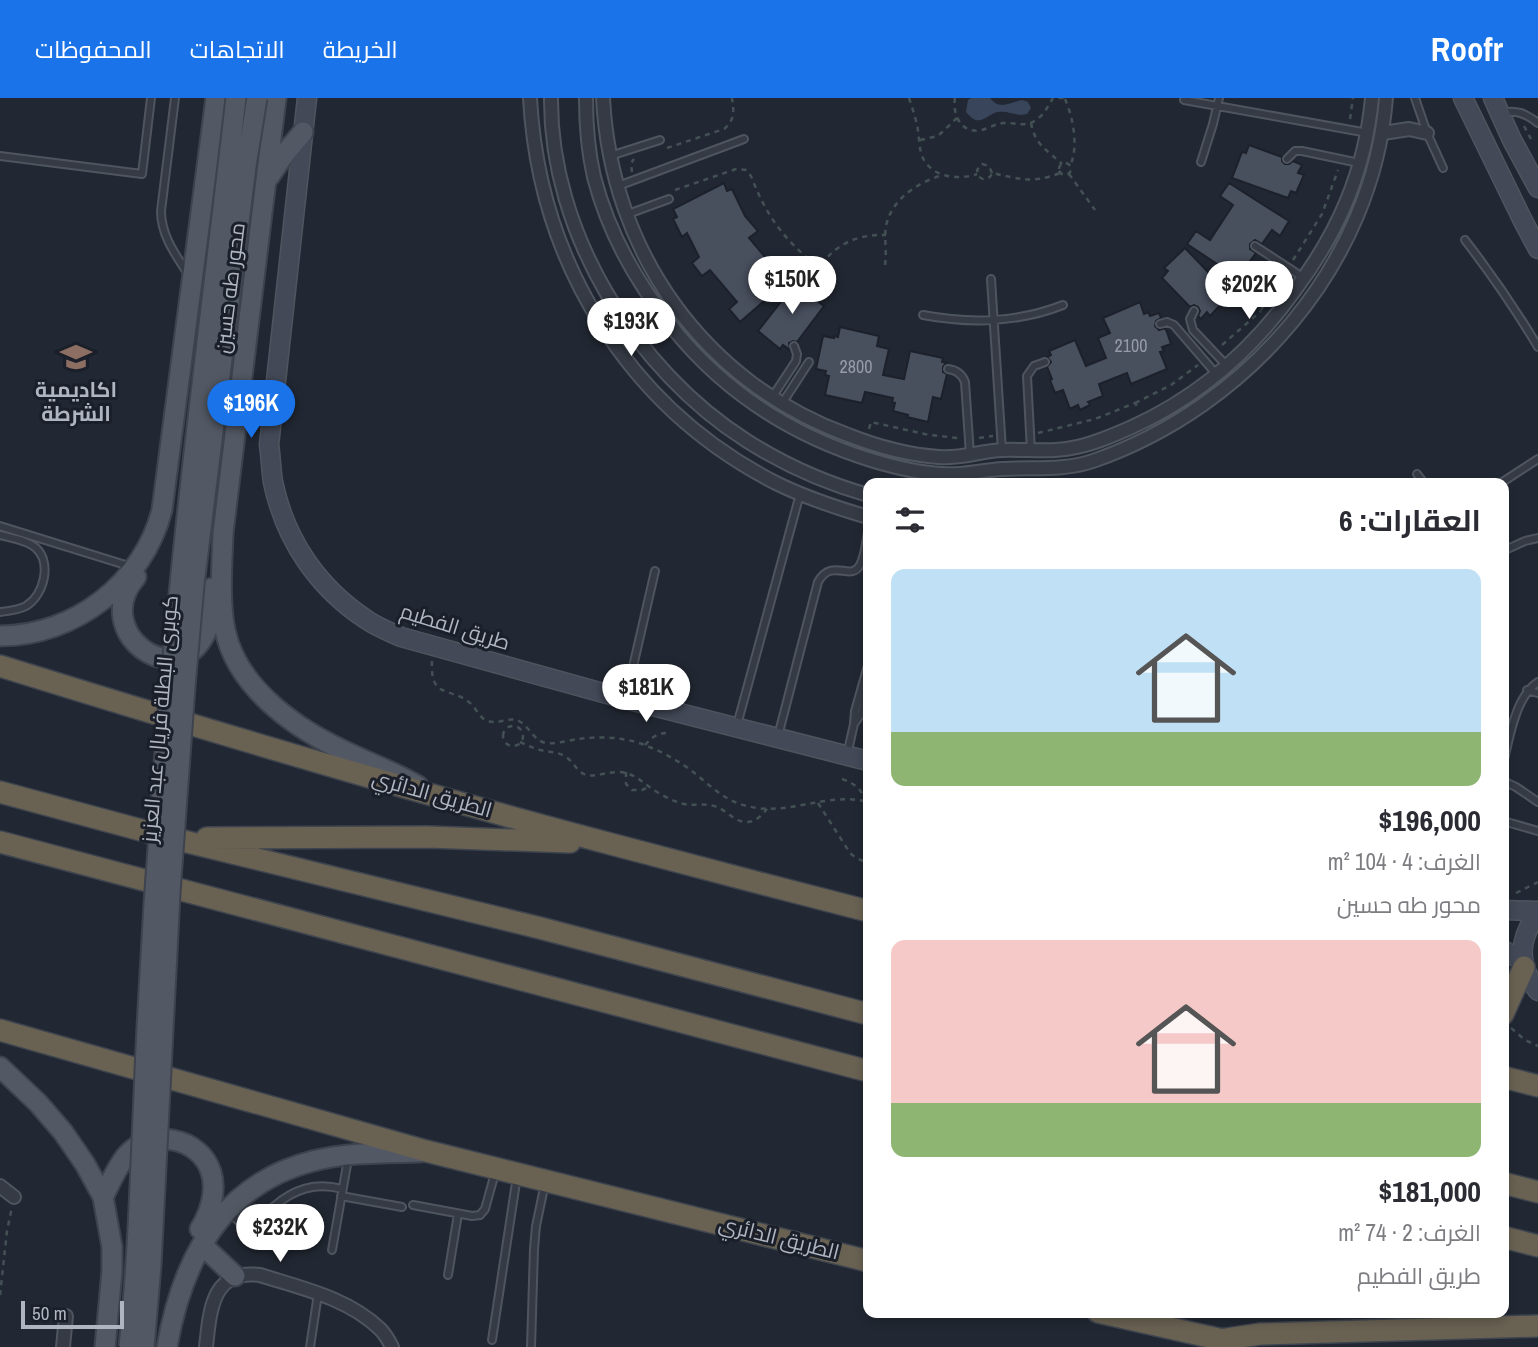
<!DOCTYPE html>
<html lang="ar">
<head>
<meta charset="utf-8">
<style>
  :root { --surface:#fff; --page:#f2f2f3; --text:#2b2b33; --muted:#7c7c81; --accent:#1a73e8 }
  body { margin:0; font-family:"Archivo Narrow",Cairo,sans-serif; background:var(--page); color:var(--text); direction:rtl; height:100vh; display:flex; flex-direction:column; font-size:26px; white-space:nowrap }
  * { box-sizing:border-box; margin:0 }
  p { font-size:23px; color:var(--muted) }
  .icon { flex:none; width:38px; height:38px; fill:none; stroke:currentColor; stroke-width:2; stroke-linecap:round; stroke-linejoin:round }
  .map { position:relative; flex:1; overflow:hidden; direction:ltr }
  .details { position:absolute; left:863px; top:380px; width:646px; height:840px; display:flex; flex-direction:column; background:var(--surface); border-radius:14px; box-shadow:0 4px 10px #0003; direction:rtl }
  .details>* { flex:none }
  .scale { position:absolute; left:21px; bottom:18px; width:103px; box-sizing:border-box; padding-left:7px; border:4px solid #afb5c1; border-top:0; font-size:19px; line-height:24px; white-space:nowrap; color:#afb5c1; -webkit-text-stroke:5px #1a1f29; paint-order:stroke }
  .price { position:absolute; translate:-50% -60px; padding:0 16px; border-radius:24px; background:#fff; color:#222; font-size:23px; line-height:46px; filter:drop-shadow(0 2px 4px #0008) }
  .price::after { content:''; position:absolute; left:50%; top:42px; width:21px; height:16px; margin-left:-10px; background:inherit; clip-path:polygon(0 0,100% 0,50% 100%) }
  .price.current { background:var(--accent); color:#fff }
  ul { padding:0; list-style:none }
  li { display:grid; align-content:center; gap:14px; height:371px; padding:0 28px }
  li span { display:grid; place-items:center; height:217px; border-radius:14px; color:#555 }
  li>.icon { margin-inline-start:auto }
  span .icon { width:126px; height:126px; fill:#fffc; stroke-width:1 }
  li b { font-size:30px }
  h2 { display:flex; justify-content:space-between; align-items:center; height:84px; padding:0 28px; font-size:30px }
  header { display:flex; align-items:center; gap:42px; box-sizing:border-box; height:98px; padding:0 35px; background:var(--accent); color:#fff }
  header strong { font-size:33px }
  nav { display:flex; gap:38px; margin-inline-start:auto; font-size:24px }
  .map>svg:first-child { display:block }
  .water { fill:#39455b }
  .building { fill:#484f5d; stroke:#1c212b; stroke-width:2 }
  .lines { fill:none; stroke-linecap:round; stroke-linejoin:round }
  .lane-casing { stroke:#4f555f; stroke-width:10 }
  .street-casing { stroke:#4f555f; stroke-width:16 }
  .secondary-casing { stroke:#4f555f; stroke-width:21 }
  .primary-casing { stroke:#3e434e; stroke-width:23 }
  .highway-casing { stroke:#3f454f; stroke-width:24 }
  .path { stroke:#435154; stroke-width:2.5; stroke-dasharray:5 5; stroke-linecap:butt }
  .lane { stroke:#353a44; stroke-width:6 }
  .street { stroke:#353a44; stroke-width:12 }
  .secondary { stroke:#434957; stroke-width:18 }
  .primary { stroke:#535964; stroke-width:19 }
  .highway { stroke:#696253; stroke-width:21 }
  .primary-bridge-casing { stroke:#3e434e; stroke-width:23; stroke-linecap:butt }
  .primary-bridge { stroke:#535964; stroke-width:19 }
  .labels { text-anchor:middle; stroke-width:6; stroke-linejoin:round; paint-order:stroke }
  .number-label { font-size:18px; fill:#959ca8 }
  .street-label { font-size:21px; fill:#afb5c1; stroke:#1a1f29 }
  .poi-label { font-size:21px; font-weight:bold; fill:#afb5c1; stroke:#1a1f29 }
</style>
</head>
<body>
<header>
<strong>Roofr</strong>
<nav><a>الخريطة</a><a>الاتجاهات</a><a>المحفوظات</a></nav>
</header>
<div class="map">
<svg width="1538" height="1249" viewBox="0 0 1538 1249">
  <rect width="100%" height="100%" fill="#222833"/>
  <path class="water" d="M971 0H990C1000 13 1010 4 1022 2L1028 4 1031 10 1027 16C1016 19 1009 12 998 14 990 15 984 24 976 22 972 21 969 17 966 14L968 2Z"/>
  <path class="building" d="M1249 47 1282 59V63L1285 66H1289L1293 63 1302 67 1298 75 1304 77 1296 95 1291 93 1288 100 1232 80 1242 54 1246 55Z
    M724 85 727 93 732 91 745 118 758 133 749 140 776 172 784 165 794 177 740 224 729 211 737 204 710 172 702 178 692 165 699 159 687 135 682 139 673 121 677 119 673 111Z
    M1229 85 1289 123 1280 138 1272 132 1262 146 1255 142 1250 146V151L1256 155 1248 166 1257 172 1247 186 1187 146 1196 133 1210 142 1233 107 1220 98Z
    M1185 150 1230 197 1210 218 1207 214 1201 221 1198 218 1200 213 1198 209 1194 207 1190 209 1162 180 1168 173 1164 170Z
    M798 182 820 198 817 203 824 208 797 244 793 243 789 245 790 252 783 247 780 251 758 233Z
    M1140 204 1144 216 1148 214 1150 218 1159 215 1161 220 1156 223 1155 228 1159 232 1165 230 1167 234 1171 246 1162 249 1164 253 1160 254 1167 271 1131 286 1127 275 1099 286 1103 298 1088 304 1090 307 1080 312 1078 307 1070 311 1063 292 1055 295 1050 282 1052 281 1047 269 1051 264 1047 259 1051 257 1049 253 1075 242 1086 268 1106 260 1098 240 1110 235 1103 220Z
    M840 229 879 238 877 248 889 251 883 277 904 281 910 253 943 260 942 264 949 265 945 266 943 269V274L947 276 941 301 933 299 928 324 907 319 908 317 893 313 895 305 892 304 893 300 865 294 862 305 825 297 829 278 825 277 826 273 816 271 823 238 834 240V238L838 239Z"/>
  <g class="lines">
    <defs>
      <path id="lane" d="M175 0 161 113C161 137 175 156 188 176
        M1415 0 1427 35 1443 70
        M1184 2 1368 35
        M1501 15C1517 11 1526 16 1538 25
        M0 58 142 76 151 0
        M610 58 660 42
        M1287 61 1295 53H1302L1359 65
        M1201 64 1213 26 1219 0
        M618 88 744 41
        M628 116 669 101
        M1465 142C1492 177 1516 212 1538 249
        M1255 148 1304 180
        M991 181 1002 352
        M1194 213 1190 221 1193 232 1227 268
        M923 217C971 226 1017 225 1063 207
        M1160 226 1167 224 1174 227 1217 277
        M948 271C956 272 962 276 965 284L970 357
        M773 298 796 263 797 256 794 248
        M783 304 809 264
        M1031 353 1027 278 1034 268 1045 264
        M1417 376 1424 385
        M1501 385 1538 361
        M0 428 132 469
        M0 437C11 440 27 442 36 450 52 465 44 497 26 508 19 512 9 513 0 514
        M1503 453 1525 443 1538 440
        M1527 592 1538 595
        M626 599 655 473
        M854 626 861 616 868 587
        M737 627 800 396
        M778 638 818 484C832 459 851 484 860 467 865 458 866 444 868 434
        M847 657 854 626 855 613 868 567
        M1503 665C1510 639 1515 599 1538 584
        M1503 683 1516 689 1538 704
        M1503 723 1538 733
        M341 1098 402 1109
        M413 1107 472 1118 480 1117 485 1111 495 1075
        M229 1113 239 1124 250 1127C259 1123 266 1116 273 1109 294 1091 315 1084 342 1091
        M332 1152 348 1061
        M448 1177 458 1116
        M492 1242 517 1078
        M310 1249 318 1196
        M531 1249 534 1151 536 1128 545 1085"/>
      <path id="street" d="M530 0C539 165 629 311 778 386 807 400 837 410 868 419
        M551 0C550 134 635 272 747 343 785 367 825 385 868 397
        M586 0C586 26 588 53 594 79 608 134 637 185 672 229 724 294 791 337 871 362 894 369 918 375 942 376 963 378 982 372 1003 371 1033 369 1063 373 1093 363 1248 309 1373 166 1386 0
        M603 0C611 153 703 284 848 337 876 348 908 357 939 359 960 361 981 353 1002 352 1028 351 1052 355 1077 349 1096 345 1114 337 1132 329 1198 299 1253 251 1295 192 1339 133 1365 73 1372 0
        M1383 35 1409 31 1427 35
        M0 1088 14 1099
        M63 1249 66 1218
        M206 1249C210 1212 212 1171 260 1177 301 1190 348 1200 380 1231 385 1236 389 1243 392 1249"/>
      <path id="secondary" d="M307 0 269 347C271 359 271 372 273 384 285 442 318 490 367 522 377 529 390 534 401 539L625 601 868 663
        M1463 0 1523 123 1538 151
        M1493 0 1512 42 1538 90
        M1503 812 1538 813
        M1538 815C1518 841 1517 867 1538 893
        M1503 852 1523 863"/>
      <path id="primary" d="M276 0 223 435C222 465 219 503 225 532 236 586 289 626 336 649 363 663 391 672 418 688
        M269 79 286 54 303 34
        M136 479C89 533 176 598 206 534 212 521 211 505 212 490
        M0 538C75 538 144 484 162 412L216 0
        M0 969 38 1005 63 1034 85 1066 103 1099 112 1149V1173L105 1249
        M103 1099C110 1086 117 1068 127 1057 151 1030 200 1039 211 1074 217 1093 210 1115 200 1131
        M202 1147 235 1178
        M167 1249C182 1162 222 1086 313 1063 348 1054 385 1055 420 1054"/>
      <path id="highway" d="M0 568C203 631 406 692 611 746 697 769 782 791 868 813
        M0 694 163 738 540 830 868 916
        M207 740 428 739 570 744
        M0 744 868 973
        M1503 916 1524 869
        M0 932 426 1053 868 1163
        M1503 979 1538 988
        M1503 1085 1538 1094
        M1503 1139 1538 1148
        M1098 1214 1232 1244
        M1220 1242 1260 1236 1538 1228"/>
    </defs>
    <use href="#lane" class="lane-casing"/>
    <use href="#street" class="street-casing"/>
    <use href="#secondary" class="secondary-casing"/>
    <use href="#primary" class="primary-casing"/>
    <use href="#highway" class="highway-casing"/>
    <path class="path" d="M909 0C912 9 915 18 917 27 919 36 919 46 921 55 928 79 957 83 977 76
      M955 0C952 17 962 37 982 32 989 30 995 26 1003 25 1015 24 1025 30 1036 22 1044 17 1048 8 1053 0H1066
      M1065 1C1073 19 1079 49 1070 68
      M1350 21 1353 0
      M1031 25C1035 47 1047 52 1062 66
      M1524 28 1531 41
      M920 42 938 38 957 20
      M667 50 724 31C735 22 734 13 732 0
      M1059 71a6 6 0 1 1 12 0a6 6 0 1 1-12 0Z
      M632 74 631 65 634 61
      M992 75 989 68 982 66 977 72 979 79 983 81 990 79 992 75C1020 81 1032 86 1060 75
      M1069 76 1095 112
      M675 92 736 71 746 72 751 78C766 117 783 141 816 167H821C837 145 859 136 886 137
      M1293 162 1322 116 1338 72
      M885 167C887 154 884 140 886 128 892 100 918 85 942 77
      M1261 212 1283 177
      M1222 247 1261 213
      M1135 305 1171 287 1198 267
      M869 331 871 324 929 337 958 340
      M1038 335 1095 321 1135 305 1139 311
      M979 340 993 338
      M432 563C430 602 450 588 470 605 476 610 480 621 488 623 499 627 508 618 519 623 530 629 534 644 547 645 558 646 569 642 579 641 601 638 626 639 647 648 660 653 673 660 685 668 711 686 722 705 757 710 794 715 831 694 868 704
      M503 638a10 10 0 1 1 20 0a10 10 0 1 1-20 0Z
      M520 644C527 647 533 650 540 652 549 654 559 654 566 659 574 664 577 674 586 677 598 680 613 670 629 676 638 679 643 685 651 690 659 696 671 702 680 705 692 709 705 704 717 709 727 713 734 723 745 724 755 725 762 717 767 711
      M645 647C651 640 656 636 666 635
      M626 674V686L632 692H642L649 689
      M842 681C854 685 862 691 865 703
      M818 705 850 755 856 760 868 765
      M1516 795 1538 784
      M1511 930 1525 942 1538 948
      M0 1197 7 1133 12 1109"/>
    <use href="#lane" class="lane"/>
    <use href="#street" class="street"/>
    <use href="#secondary" class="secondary"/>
    <use href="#primary" class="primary"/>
    <use href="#highway" class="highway"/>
    <defs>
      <path id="primary-bridge" d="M129 1249C138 1165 140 1081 144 997 148 897 154 796 162 695 178 463 209 232 236 0
        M144 1249 151 1167 170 795 185 589 194 487 246 68 257 0"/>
    </defs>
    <use href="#primary-bridge" class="primary-bridge-casing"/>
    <use href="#primary-bridge" class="primary-bridge"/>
  </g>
  <defs>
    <symbol id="university-bare" viewBox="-9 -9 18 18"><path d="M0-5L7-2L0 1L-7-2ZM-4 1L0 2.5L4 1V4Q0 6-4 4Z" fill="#8d6e63" stroke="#1a1f29" stroke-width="2.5" paint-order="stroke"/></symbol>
  </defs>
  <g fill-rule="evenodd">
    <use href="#university-bare" x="54" y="237" width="44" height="44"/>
  </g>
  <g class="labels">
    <g class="number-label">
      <text x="1131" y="254">2100</text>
      <text x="856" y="275">2800</text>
    </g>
    <g class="street-label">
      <text transform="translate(230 190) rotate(-83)" y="7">محور طه حسين</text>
      <text transform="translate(455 529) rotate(17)" y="7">طريق الفطيم</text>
      <text transform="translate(160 621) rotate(-85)" y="7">كوبرى البطلة فريال عبد العزيز</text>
      <text transform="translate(432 696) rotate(16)" y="7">الطريق الدائري</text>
      <text transform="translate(779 1140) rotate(14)" y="7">الطريق الدائري</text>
    </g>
    <g class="poi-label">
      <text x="76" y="299">اكاديمية<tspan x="76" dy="24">الشرطة</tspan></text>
    </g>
  </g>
</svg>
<div class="scale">50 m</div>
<b class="price" style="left:792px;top:218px">$150K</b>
<b class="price" style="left:1249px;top:223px">$202K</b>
<b class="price" style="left:631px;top:260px">$193K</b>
<b class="price current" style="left:251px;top:342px">$196K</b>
<b class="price" style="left:646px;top:626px">$181K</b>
<b class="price" style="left:280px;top:1166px">$232K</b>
<section class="details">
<h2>العقارات: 6<svg class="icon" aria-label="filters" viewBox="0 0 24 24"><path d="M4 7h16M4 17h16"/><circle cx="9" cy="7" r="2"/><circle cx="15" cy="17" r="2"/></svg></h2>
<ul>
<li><span style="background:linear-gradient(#bfe0f5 75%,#8fb573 0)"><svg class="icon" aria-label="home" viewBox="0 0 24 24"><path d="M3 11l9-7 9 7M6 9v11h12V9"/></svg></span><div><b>$196,000</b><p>الغرف: 4 · 104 m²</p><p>محور طه حسين</p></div></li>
<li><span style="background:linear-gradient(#f6c9c9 75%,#8fb573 0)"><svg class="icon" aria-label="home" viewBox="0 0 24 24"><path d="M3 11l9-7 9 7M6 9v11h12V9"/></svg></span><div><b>$181,000</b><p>الغرف: 2 · 74 m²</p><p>طريق الفطيم</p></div></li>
</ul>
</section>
</div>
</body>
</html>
